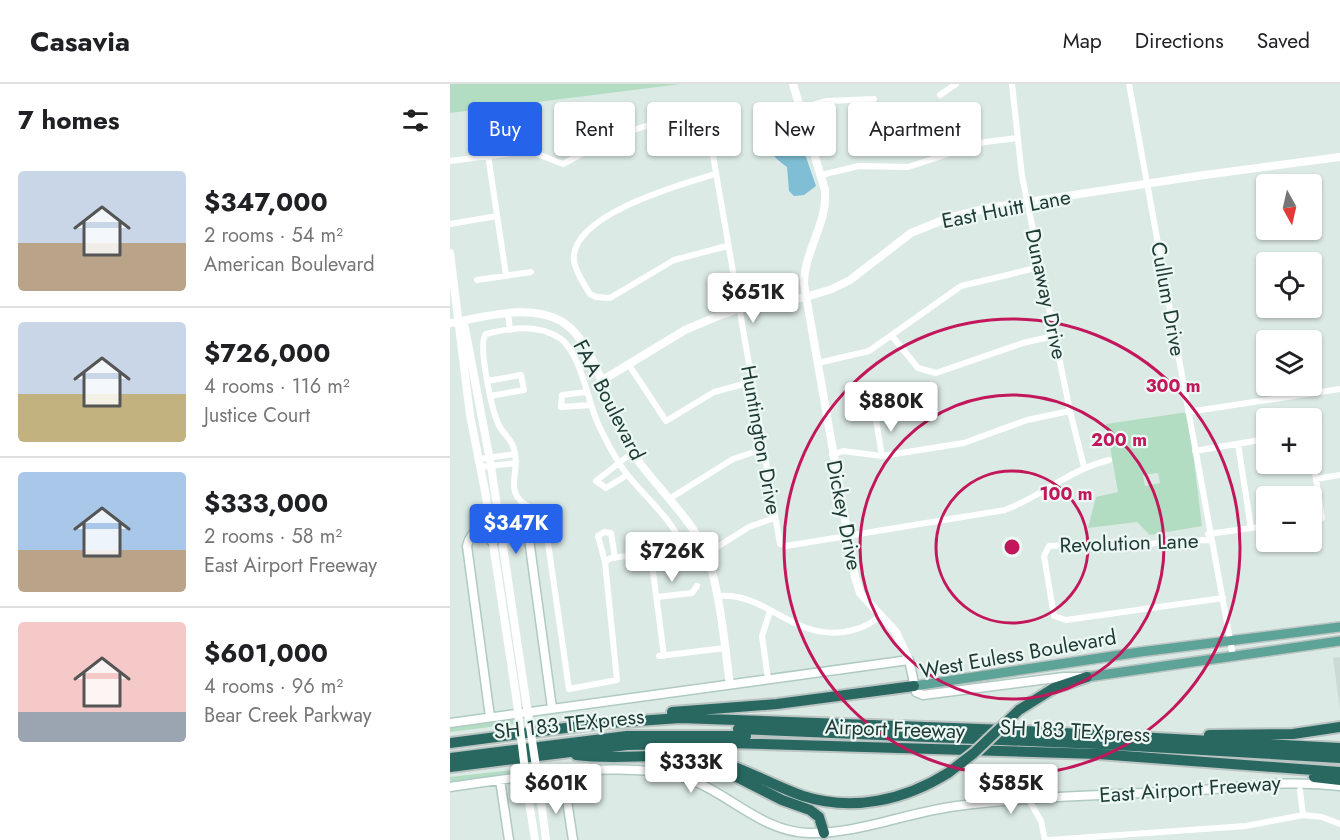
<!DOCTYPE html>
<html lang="en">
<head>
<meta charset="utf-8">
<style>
  :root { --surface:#fff; --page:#f6f6f6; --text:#202124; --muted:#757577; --line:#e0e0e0; --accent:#2563eb }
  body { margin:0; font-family:Jost,sans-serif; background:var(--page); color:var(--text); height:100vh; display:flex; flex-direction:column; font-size:22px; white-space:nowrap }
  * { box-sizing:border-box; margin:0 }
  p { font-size:20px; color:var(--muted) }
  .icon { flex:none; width:33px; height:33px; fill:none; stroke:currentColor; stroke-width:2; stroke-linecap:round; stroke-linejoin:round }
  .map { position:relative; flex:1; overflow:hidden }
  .sheet { display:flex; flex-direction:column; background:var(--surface); width:450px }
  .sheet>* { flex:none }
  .guide { position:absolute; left:18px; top:18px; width:570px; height:54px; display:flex; gap:12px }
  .needle { width:39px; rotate:172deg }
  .fabs { position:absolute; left:806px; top:90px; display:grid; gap:12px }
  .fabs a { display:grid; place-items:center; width:66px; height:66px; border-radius:6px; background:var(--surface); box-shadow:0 2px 4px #0004; font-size:30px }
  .price { position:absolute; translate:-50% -51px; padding:0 14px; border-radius:6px; background:#fff; color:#222; font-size:20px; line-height:39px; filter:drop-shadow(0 2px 3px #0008) }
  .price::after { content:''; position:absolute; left:50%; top:36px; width:18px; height:14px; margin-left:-9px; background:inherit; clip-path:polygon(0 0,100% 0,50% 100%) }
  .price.on { background:var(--accent); color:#fff }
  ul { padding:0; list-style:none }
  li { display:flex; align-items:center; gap:18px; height:150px; padding:0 18px }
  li+li { border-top:2px solid var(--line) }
  li span { display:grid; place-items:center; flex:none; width:168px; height:120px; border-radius:6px; color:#555 }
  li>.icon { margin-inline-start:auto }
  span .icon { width:72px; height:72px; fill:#fffc; stroke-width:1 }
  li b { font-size:26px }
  h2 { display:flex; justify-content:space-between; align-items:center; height:72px; padding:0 18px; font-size:26px }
  .pill { padding:0 21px; border-radius:6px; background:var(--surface); box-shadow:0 2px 4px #0004; font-size:21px; line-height:54px }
  .pill.on { background:var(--accent); color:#fff }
  header { display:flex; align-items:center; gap:36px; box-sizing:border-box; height:84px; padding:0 30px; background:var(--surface); border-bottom:2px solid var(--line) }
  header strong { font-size:28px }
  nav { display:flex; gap:33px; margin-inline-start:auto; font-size:21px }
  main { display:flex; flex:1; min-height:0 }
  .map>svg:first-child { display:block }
  .built { fill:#cbdad4 }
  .green { fill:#b3ddc3; fill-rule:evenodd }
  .water { fill:#7fbed4 }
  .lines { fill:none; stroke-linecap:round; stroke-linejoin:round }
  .secondary-casing { stroke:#afcac3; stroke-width:11 }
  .primary-casing { stroke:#bbc4c2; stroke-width:12 }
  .motorway-casing { stroke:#bbc4c2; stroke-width:14 }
  .minor { stroke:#fff; stroke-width:6 }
  .tertiary { stroke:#fff; stroke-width:8 }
  .secondary { stroke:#fff; stroke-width:8 }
  .primary { stroke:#5ea398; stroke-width:9 }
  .motorway { stroke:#286861; stroke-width:10 }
  .motorway-bridge-casing { stroke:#bbc4c2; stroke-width:14; stroke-linecap:butt }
  .tertiary-bridge { stroke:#fff; stroke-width:8 }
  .motorway-bridge { stroke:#286861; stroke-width:10 }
  .ring { fill:none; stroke:#c2185b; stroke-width:3 }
  .labels { text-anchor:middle; stroke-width:4.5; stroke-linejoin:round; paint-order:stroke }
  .street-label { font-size:21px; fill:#1d3a35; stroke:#edf7f3 }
  .centre { fill:#c2185b; stroke:#edf7f3; stroke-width:3 }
  .ring-label { font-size:18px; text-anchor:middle; font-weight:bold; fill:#c2185b; stroke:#edf7f3; stroke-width:4.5; stroke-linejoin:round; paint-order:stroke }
</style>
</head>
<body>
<header>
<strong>Casavia</strong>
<nav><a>Map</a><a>Directions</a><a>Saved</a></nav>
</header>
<main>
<section class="sheet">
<h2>7 homes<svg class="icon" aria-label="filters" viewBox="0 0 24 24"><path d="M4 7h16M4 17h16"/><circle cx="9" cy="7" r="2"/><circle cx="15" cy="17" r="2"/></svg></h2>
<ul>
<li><span style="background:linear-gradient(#c9d6e8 60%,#b9a48a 0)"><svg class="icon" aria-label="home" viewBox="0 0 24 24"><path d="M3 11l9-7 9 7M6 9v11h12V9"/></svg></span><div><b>$347,000</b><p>2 rooms · 54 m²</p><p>American Boulevard</p></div></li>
<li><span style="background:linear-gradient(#c9d6e8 60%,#c2b280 0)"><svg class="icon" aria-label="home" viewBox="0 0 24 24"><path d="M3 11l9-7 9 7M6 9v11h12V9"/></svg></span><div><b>$726,000</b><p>4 rooms · 116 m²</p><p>Justice Court</p></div></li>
<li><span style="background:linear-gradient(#a9c7e8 65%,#b9a48a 0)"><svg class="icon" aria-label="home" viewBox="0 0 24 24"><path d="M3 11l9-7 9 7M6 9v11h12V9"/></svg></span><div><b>$333,000</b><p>2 rooms · 58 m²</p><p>East Airport Freeway</p></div></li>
<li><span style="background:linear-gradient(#f6c9c9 75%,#9aa5b1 0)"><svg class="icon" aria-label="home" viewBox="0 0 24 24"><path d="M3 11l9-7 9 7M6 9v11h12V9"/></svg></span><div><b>$601,000</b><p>4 rooms · 96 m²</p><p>Bear Creek Parkway</p></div></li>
</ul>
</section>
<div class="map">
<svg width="890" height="756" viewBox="0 0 890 756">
  <rect width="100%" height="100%" fill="#dceae5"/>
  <path class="built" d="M890 573V625L883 574Z"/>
  <path class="green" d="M0 0H231L0 29Z
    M738 328 752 442 700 451 687 438 638 444 646 413 668 408 656 340ZM708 389 710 399 695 402 693 391Z
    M63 634 64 640 0 648V643Z
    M71 685V690L0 699V693Z"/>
  <path class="water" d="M337 44 349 53 366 102 354 111 344 112 339 107 337 83C324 74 311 62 323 47Z"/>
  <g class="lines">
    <defs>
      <path id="secondary" d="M48 430 55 437 71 443 79 455 102 624
        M39 431C33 444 20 447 17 462L40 633
        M26 446 34 448 43 459
        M51 456 64 441
        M0 639 459 576 466 608 473 611 614 593H633
        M113 690 123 756
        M50 696 59 756
        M0 703C63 694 171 675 232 693 277 706 310 748 359 749 409 750 458 728 507 722 583 712 660 711 735 707 790 704 834 695 890 702"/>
      <path id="primary" d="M637 593 890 557
        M464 602 690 568 890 543"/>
      <path id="motorway" d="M569 626 604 604 637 593
        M222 628 327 620 464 602
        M288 645 649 660 890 674
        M759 651 843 650 890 643
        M0 659 146 640 230 634 557 646 890 664
        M126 671C170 677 215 667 259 676 292 682 321 701 353 712 403 728 455 716 498 689
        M0 674 177 652H296
        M0 683 177 661 278 659 648 670 890 688
        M275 687 332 716 360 726 369 733 374 749
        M864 693 890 696"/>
    </defs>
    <use href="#secondary" class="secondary-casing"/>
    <use href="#primary" class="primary-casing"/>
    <use href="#motorway" class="motorway-casing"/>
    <path class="minor" d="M562 0 572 92 620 327 634 383
      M679 0 783 572
      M490 11 506 0
      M351 24 377 17 424 15
      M256 31 330 460 336 462 555 426C592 412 619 386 659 376
      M38 71 56 191
      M0 77 80 67 113 80 163 53 202 40 278 29
      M265 90C232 100 119 131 124 177 126 189 134 200 140 210L146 213 160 214 224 176 277 162
      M371 91 409 82 458 83 535 58 568 54
      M0 140 47 132
      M27 196 81 188
      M58 229 60 246
      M442 252 468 284 486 289 573 259 604 252
      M368 279 419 267 511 202 590 183
      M179 281 216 337 264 308 301 298
      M37 297 71 291 74 306 40 312
      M136 308 112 311 111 323 141 321
      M738 328 890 305
      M425 330 432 372
      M788 360 801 444
      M861 363 872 434 861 435
      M745 367 816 355
      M382 371 393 367 432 372 514 359 577 336 620 327
      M29 375 65 370
      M30 383 66 379
      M177 391 156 404 146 397 183 368
      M866 395 890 391
      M219 415 283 375 313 365
      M758 450 816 442
      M760 456 724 457 667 464 636 460 599 462 594 472 604 532 616 536 773 514
      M232 461C222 435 194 412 176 389 165 375 157 358 149 342 138 319 131 270 111 255 88 239 61 244 36 250 27 259 42 326 48 339 51 348 60 354 63 362 70 379 61 397 65 408 70 425 90 420 96 445L119 605 167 596 155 478 161 474 223 466 247 455
      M256 470 299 443 324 434
      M155 478 148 452 154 448 161 449 165 474
      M202 480 214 572
      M267 512C316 507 340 555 394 548 410 545 418 542 431 531
      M207 513 242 509 247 502
      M209 572 275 564
      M318 595 312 552 320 527
      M850 706 853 731
      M579 716 591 737 595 756
      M599 756 796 742 853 731 872 733 890 740"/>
    <path class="tertiary" d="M343 0 375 106C378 139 354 167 354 200L405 493 410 509 446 548 459 576
      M0 169 20 331 35 407 66 612
      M11 237 15 244 41 382 75 610
      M0 239C35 233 78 219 111 237 146 258 157 321 175 356 196 396 244 433 258 474 271 514 274 558 280 600
      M151 297 235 246 268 232 288 225 356 213 382 205 400 196 461 149 498 134 538 124 747 92 890 73
      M90 709 96 756
      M78 711 85 756"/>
    <use href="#secondary" class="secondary"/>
    <use href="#primary" class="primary"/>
    <use href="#motorway" class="motorway"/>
    <defs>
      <path id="motorway-bridge" d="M498 689 524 669 569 626"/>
    </defs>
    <use href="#motorway-bridge" class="motorway-bridge-casing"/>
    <path class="tertiary-bridge" d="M75 610 90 709
      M66 612 78 711"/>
    <use href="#motorway-bridge" class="motorway-bridge"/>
  </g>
  <g class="ring">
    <circle cx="562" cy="463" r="76"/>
    <circle cx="562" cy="463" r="152"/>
    <circle cx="562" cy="463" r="228"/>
  </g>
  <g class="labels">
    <g class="street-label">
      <text transform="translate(556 125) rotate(-11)" y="7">East Huitt Lane</text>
      <text transform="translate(596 210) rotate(78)" y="7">Dunaway Drive</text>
      <text transform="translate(718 215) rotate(80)" y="7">Cullum Drive</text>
      <text transform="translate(159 316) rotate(63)" y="7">FAA Boulevard</text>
      <text transform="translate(311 356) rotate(80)" y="7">Huntington Drive</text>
      <text transform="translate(394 431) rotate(79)" y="7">Dickey Drive</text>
      <text transform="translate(679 459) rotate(-2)" y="7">Revolution Lane</text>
      <text transform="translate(568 570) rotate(-10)" y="7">West Euless Boulevard</text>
      <text transform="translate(119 640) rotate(-6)" y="7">SH 183 TEXpress</text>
      <text transform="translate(445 645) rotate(2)" y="7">Airport Freeway</text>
      <text transform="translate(625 647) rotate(3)" y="7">SH 183 TEXpress</text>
      <text transform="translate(740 705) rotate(-4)" y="7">East Airport Freeway</text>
    </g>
  </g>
  <circle cx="562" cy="463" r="9" class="centre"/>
  <g class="ring-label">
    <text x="723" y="308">300 m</text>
    <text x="669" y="362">200 m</text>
    <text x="616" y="416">100 m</text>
  </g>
</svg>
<div class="fabs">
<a><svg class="needle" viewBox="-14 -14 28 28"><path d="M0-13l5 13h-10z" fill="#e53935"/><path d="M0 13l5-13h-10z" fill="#757577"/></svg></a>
<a><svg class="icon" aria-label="locate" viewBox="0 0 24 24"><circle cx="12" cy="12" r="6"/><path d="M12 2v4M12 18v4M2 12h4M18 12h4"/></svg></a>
<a><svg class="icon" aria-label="layers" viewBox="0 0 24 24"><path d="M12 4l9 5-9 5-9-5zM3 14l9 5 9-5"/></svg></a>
<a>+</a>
<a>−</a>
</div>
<b class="price" style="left:303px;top:240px">$651K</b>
<b class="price" style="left:441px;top:349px">$880K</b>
<b class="price on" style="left:66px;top:471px">$347K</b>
<b class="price" style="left:222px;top:499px">$726K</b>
<b class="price" style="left:241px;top:710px">$333K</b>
<b class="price" style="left:106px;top:731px">$601K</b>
<b class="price" style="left:561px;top:731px">$585K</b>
<div class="guide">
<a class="pill on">Buy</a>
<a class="pill">Rent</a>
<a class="pill">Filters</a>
<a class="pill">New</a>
<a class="pill">Apartment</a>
</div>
</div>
</main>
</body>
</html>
